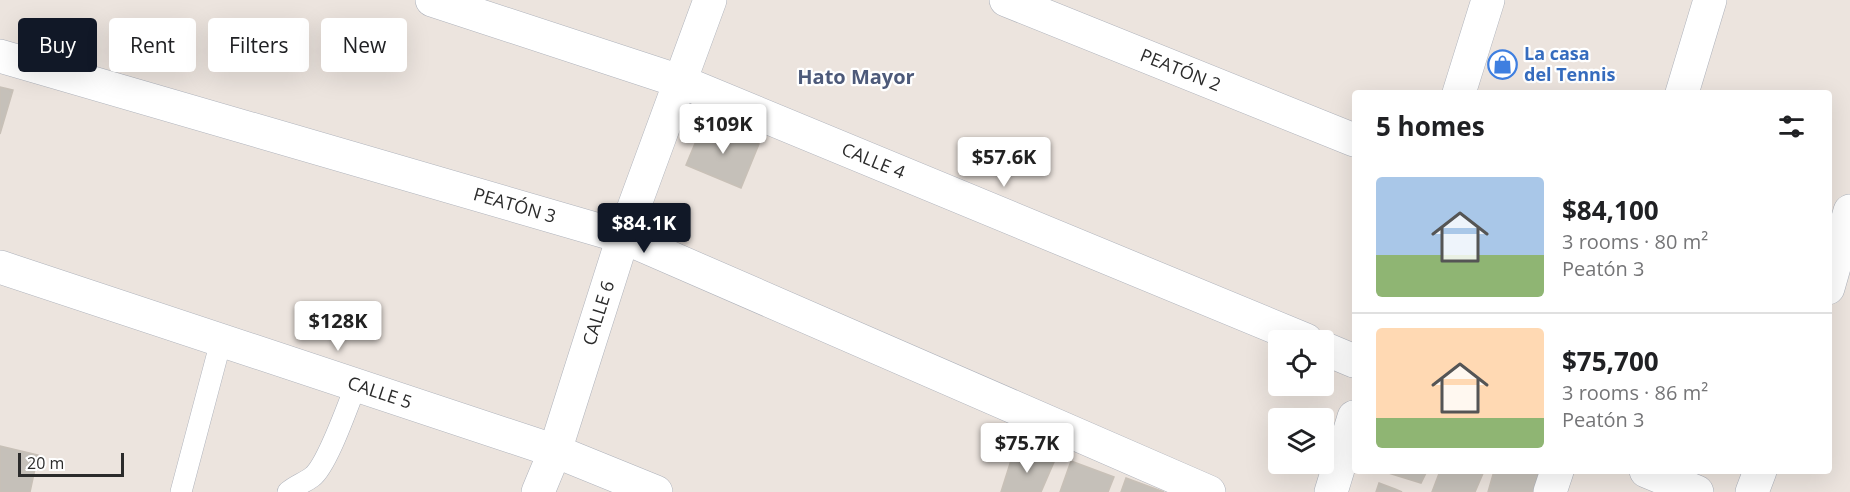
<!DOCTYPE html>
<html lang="en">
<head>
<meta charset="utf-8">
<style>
  :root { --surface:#fff; --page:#f2f2f2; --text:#202124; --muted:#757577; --line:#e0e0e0; --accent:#111827 }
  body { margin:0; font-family:"Open Sans",sans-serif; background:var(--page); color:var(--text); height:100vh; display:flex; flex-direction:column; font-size:22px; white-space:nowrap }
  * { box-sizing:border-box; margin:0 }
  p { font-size:20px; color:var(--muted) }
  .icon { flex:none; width:33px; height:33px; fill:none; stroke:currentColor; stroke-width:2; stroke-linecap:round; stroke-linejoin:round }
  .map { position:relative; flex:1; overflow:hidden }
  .sheet { position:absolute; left:1352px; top:90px; width:480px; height:384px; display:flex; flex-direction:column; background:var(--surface); border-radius:6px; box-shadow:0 6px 24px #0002 }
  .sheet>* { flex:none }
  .hud { position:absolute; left:18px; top:18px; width:570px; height:54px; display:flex; gap:12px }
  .controls { position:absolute; left:1268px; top:330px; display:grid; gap:12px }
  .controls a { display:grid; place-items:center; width:66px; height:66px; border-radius:6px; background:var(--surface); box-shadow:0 6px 24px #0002; font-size:30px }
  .scale { position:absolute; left:18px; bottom:15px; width:106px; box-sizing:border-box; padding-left:6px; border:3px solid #2b2b2b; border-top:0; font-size:16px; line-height:21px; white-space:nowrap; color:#2b2b2b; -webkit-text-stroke:4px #fff; paint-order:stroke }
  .price { position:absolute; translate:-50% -51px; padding:0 14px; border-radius:6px; background:#fff; color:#222; font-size:20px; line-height:39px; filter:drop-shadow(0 2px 3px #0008) }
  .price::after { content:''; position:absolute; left:50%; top:36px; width:18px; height:14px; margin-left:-9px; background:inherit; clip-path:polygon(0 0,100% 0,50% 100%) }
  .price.on { background:var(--accent); color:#fff }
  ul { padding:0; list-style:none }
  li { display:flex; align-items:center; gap:18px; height:150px; padding:0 24px }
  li+li { border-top:2px solid var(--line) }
  li span { display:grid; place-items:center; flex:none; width:168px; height:120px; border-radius:6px; color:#555 }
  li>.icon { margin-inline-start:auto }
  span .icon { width:72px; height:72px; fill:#fffc; stroke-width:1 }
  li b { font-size:26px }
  h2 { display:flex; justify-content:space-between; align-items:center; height:72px; padding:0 24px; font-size:26px }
  .tag { padding:0 21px; border-radius:6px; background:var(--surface); box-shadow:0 6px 24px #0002; font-size:21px; line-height:54px }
  .tag.on { background:var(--accent); color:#fff }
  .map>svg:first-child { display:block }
  .building { fill:#c5c0b9; stroke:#c8c0b7; stroke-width:1.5 }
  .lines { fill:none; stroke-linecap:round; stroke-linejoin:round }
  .service-casing { stroke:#aeb2bb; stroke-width:22 }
  .minor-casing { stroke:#aeb2bb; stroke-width:34 }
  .service { stroke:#fff; stroke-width:21 }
  .minor { stroke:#fff; stroke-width:33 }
  .labels { text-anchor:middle; stroke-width:4.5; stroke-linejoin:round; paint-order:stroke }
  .shop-label { font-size:18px; font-weight:bold; fill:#366cbe; stroke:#fff; text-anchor:start }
  .street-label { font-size:18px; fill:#2b2b2b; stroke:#fff }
  .neighbourhood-label { font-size:20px; font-weight:bold; fill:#4d5a7a; stroke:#fff }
</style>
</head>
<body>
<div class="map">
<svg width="1850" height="492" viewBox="0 0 1850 492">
  <rect width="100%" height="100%" fill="#ece4de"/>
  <path class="building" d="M0 87 13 90 0 134Z
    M704 122 759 144 741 188 686 165Z
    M0 446 38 455 30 492H0Z
    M1014 451 1054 462 1041 492H1001Z
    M1071 461 1114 477 1108 492H1060Z
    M1382 471H1427L1421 483Z
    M1440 471H1484L1475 492H1432Z
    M1494 471H1547L1540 492H1488Z
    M1126 478 1164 492H1121Z
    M1379 483 1395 489 1402 492H1376Z"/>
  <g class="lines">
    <defs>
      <path id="service" d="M181 492 221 341
        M288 492C296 485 304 483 312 477 327 466 348 405 356 385"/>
      <g id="minor">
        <path id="s1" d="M432 0 682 82 1306 340"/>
        <path id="s2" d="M1006 0 1354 140"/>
        <path id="s3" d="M0 56 623 237 1209 492"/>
        <path d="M1459 93 1488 0"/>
        <path d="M1682 93 1710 0"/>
        <path id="s4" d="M0 267 555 451 656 492"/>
        <path d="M1828 288 1850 211"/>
        <path d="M1323 348 1354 361"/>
        <path d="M1646 471 1697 492"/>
        <path id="s5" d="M538 492 555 451 623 237 710 0"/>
        <path d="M1331 492 1354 417"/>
        <path d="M1550 492 1557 471"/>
        <path d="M1752 492 1760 471"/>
      </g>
    </defs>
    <use href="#service" class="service-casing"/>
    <use href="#minor" class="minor-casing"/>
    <use href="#service" class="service"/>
    <use href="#minor" class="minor"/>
  </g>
  <defs>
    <symbol id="shop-ring" viewBox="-11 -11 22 22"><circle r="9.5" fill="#fff" stroke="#3f7fe0" stroke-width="1.5"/><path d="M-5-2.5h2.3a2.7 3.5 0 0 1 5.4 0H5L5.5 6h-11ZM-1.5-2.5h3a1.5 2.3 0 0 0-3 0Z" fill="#3f7fe0"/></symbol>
  </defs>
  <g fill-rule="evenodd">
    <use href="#shop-ring" x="1486" y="48" width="33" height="33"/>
  </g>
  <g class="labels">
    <g class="shop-label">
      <text x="1524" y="60">La casa<tspan x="1524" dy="21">del Tennis</tspan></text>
    </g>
    <g class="street-label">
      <text dy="6" stroke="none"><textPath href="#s2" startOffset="188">PEATÓN 2</textPath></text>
      <text dy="6" stroke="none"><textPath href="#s1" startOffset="470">CALLE 4</textPath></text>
      <text dy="6" stroke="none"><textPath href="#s3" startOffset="536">PEATÓN 3</textPath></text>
      <text dy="6" stroke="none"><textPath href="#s5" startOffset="189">CALLE 6</textPath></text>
      <text dy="6" stroke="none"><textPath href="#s4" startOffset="400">CALLE 5</textPath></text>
    </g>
    <g class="neighbourhood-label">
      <text x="856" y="84">Hato Mayor</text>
    </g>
  </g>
</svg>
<div class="controls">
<a><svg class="icon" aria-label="locate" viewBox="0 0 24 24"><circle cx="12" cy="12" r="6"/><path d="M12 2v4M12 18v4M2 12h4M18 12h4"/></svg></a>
<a><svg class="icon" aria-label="layers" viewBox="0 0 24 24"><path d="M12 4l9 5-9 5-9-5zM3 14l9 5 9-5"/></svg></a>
</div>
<div class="scale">20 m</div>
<b class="price" style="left:723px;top:155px">$109K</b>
<b class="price" style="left:1004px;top:188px">$57.6K</b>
<b class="price on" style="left:644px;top:254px">$84.1K</b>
<b class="price" style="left:338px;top:352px">$128K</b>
<b class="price" style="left:1027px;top:474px">$75.7K</b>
<div class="hud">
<a class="tag on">Buy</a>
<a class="tag">Rent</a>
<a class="tag">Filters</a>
<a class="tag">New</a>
</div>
<section class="sheet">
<h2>5 homes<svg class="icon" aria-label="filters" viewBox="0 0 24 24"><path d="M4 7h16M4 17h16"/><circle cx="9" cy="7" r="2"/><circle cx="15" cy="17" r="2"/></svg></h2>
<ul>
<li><span style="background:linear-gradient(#a9c7e8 65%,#8fb573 0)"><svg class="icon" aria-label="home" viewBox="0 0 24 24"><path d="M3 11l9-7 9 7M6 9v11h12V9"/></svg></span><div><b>$84,100</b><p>3 rooms · 80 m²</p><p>Peatón 3</p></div></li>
<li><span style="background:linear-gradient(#ffd9b3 75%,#8fb573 0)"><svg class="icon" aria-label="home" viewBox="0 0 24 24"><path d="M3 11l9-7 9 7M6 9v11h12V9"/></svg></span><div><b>$75,700</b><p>3 rooms · 86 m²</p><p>Peatón 3</p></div></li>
</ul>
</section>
</div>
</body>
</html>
